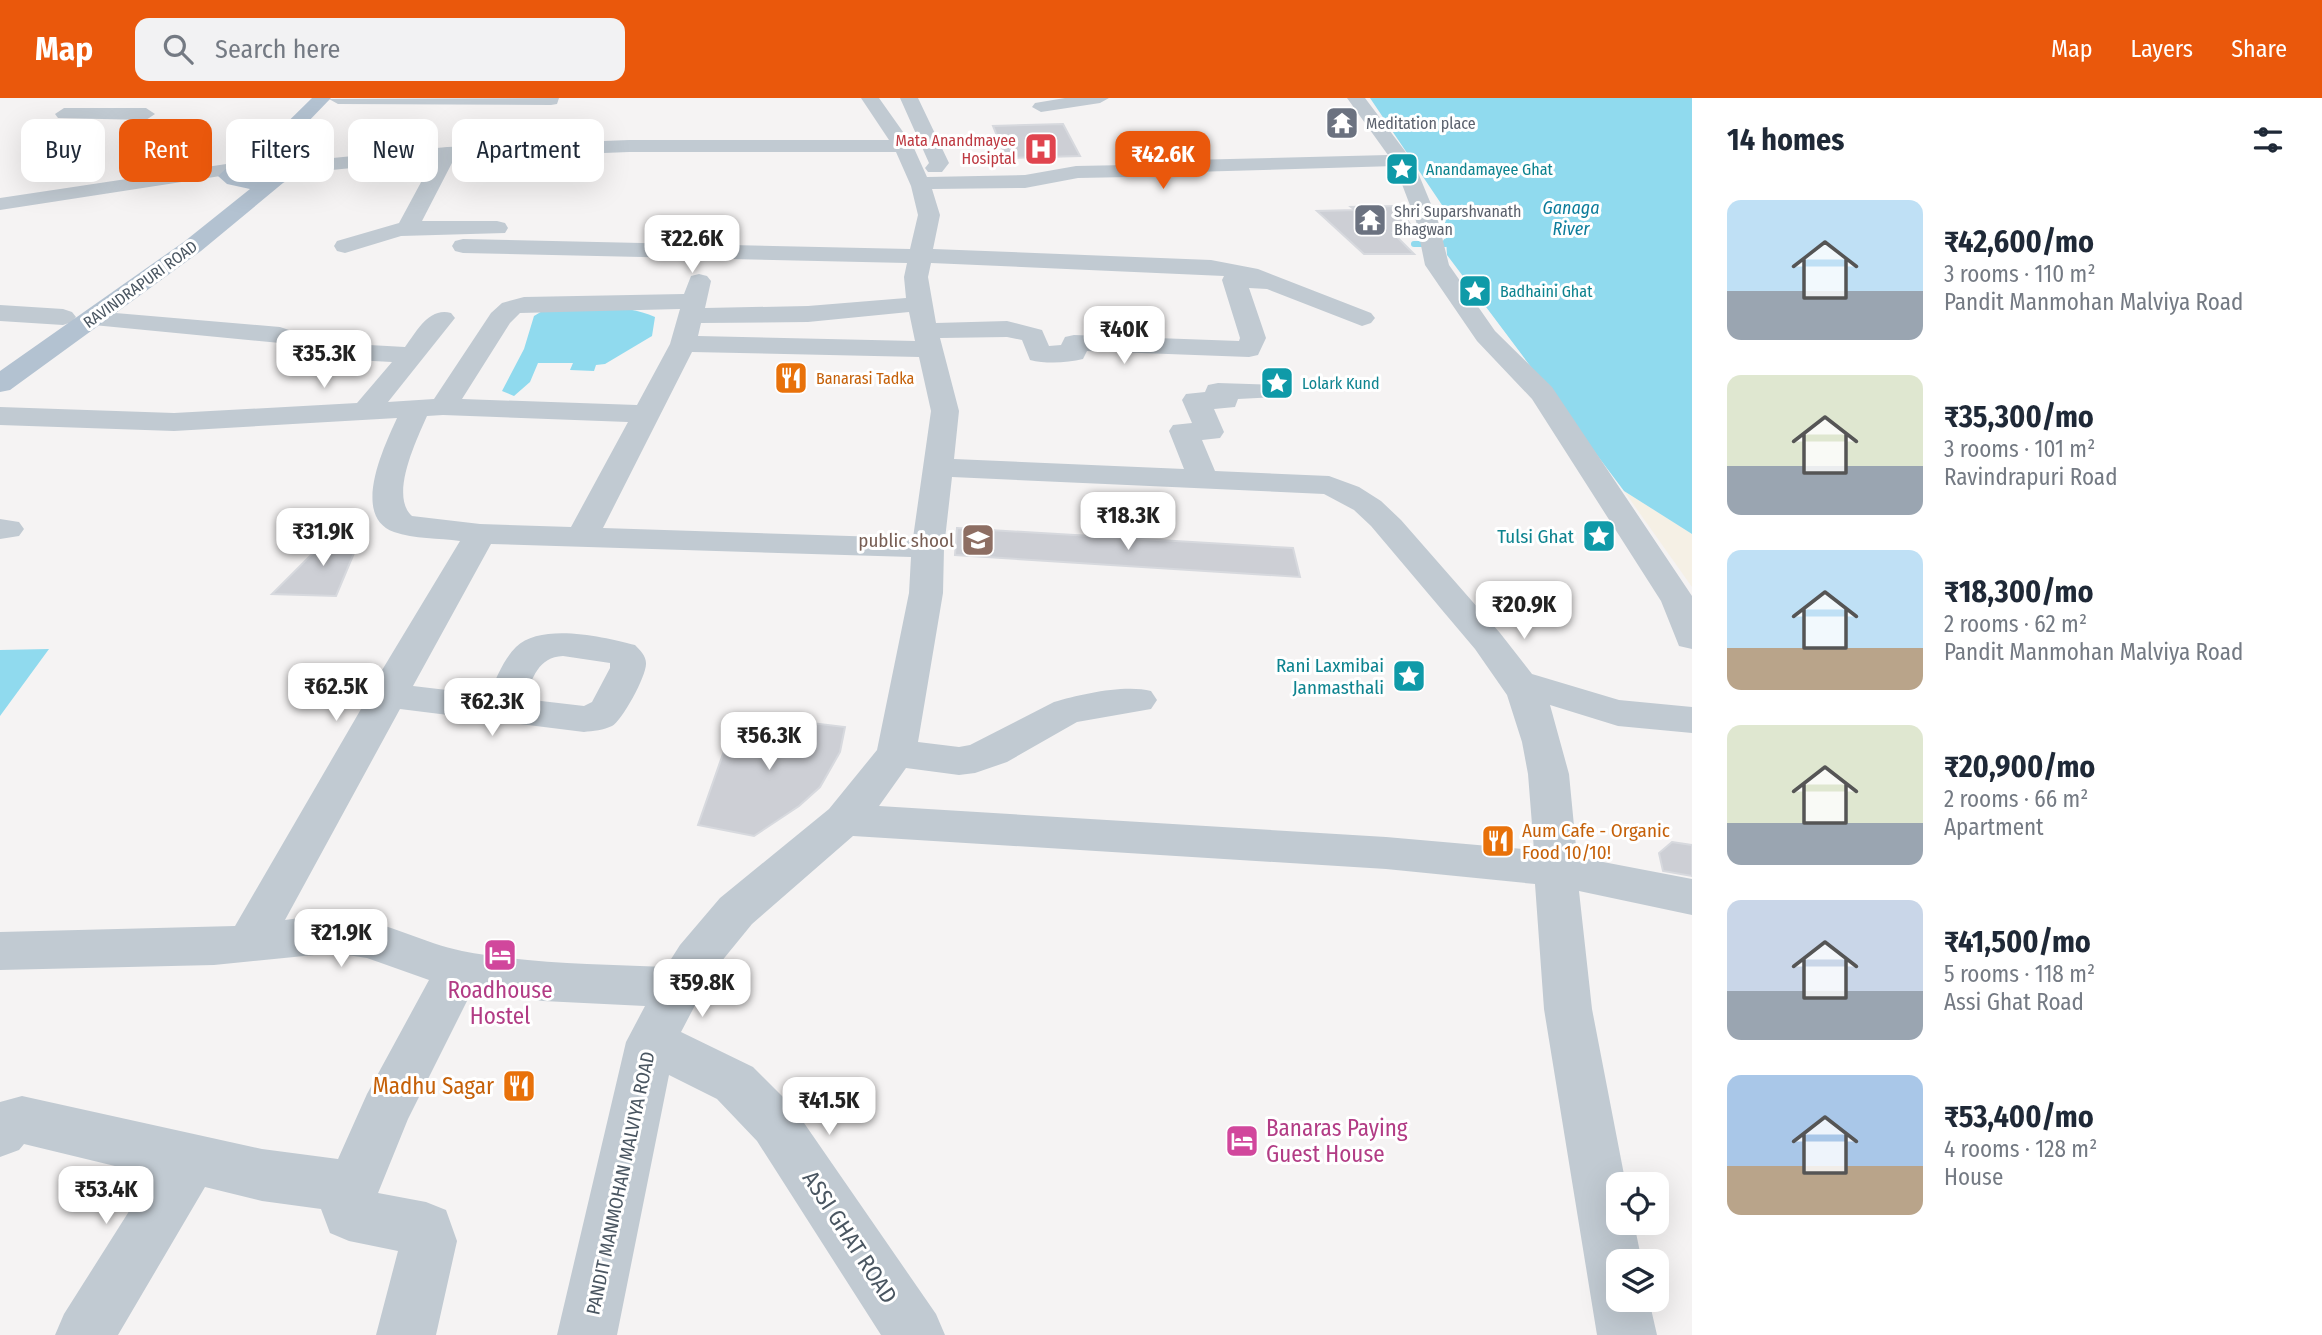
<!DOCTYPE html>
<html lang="en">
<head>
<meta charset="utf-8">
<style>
  :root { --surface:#fff; --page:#f2f2f3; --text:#1f2937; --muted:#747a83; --accent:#ea580c }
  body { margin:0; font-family:"Fira Sans Condensed",sans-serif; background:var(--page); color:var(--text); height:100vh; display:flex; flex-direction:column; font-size:26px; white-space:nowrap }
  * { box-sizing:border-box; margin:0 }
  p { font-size:23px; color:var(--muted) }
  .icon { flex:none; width:38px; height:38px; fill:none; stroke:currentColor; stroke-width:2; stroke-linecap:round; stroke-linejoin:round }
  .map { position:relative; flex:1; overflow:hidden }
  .side { display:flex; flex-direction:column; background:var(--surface); width:630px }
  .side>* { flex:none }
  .top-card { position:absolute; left:21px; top:21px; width:665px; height:63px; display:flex; gap:14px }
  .controls { position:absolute; left:1606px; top:1074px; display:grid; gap:14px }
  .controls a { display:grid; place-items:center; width:63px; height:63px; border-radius:14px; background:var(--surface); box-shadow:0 7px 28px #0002; font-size:35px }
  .price { position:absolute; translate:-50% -60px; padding:0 16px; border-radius:14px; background:#fff; color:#222; font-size:23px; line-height:46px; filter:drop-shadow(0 2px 4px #0008) }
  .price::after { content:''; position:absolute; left:50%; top:42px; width:21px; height:16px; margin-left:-10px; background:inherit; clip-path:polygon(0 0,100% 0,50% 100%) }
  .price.current { background:var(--accent); color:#fff }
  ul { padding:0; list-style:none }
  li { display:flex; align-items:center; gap:21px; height:175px; padding:0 35px }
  li span { display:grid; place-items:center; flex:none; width:196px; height:140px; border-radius:14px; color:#555 }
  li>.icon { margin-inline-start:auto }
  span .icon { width:84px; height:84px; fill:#fffc; stroke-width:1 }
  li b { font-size:30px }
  h2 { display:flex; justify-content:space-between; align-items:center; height:84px; padding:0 35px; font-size:30px }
  .pill { padding:0 24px; border-radius:14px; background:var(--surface); box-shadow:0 7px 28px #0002; font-size:24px; line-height:63px }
  .pill.current { background:var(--accent); color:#fff }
  header { display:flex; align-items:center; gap:42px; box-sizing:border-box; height:98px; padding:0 35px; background:var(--accent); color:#fff }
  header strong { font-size:33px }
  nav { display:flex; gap:38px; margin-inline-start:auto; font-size:24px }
  .search { width:490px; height:63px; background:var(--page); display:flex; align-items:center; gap:18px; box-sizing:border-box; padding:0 24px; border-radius:14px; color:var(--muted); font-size:26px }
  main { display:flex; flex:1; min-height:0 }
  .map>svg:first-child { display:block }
  .sand { fill:#f5f0e5 }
  .water { fill:#90daee }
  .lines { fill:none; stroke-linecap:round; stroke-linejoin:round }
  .stream-far1 { stroke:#90daee; stroke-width:5 }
  .stream { stroke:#90daee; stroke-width:6 }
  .building { fill:#cdcfd5; stroke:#d7d9de; stroke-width:2 }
  .minor { fill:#c1cad2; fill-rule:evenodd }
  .major { fill:#b3c2d1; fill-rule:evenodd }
  .labels { text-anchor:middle; stroke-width:6; stroke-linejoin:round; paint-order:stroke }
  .far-worship-label { font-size:16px; fill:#5b616d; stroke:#fff; text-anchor:start }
  .far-health-label { font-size:16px; fill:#be3a42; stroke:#fff; text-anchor:end }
  .far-culture-label { font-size:16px; fill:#0d838f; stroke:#fff; text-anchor:start }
  .far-street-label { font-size:16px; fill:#4a5661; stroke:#fff }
  .far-food-label { font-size:16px; fill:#c56008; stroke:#fff; text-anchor:start }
  .far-water-label { font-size:18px; font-style:italic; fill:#0c7c9b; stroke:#fff }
  .culture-label { font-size:19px; fill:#0d838f; stroke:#fff; text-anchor:end }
  .education-label { font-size:19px; fill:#785e54; stroke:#fff; text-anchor:end }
  .food-label { font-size:19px; fill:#c56008; stroke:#fff; text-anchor:start }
  .street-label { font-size:19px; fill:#4a5661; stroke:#fff }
  .near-hotel-label { font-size:23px; fill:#b23c85; stroke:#fff }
  .near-food-label { font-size:23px; fill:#c56008; stroke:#fff; text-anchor:end }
  .near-street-label { font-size:23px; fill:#4a5661; stroke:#fff }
</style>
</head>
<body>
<header>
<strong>Map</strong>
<div class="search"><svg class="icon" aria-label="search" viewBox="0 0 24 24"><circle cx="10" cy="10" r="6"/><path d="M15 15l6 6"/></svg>Search here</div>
<nav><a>Map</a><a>Layers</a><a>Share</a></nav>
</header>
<main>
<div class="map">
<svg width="1692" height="1237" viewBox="0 0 1692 1237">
  <rect width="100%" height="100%" fill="#f5f3f3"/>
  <path class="sand" d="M1624 393 1692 436V489Z"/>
  <path class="water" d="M1370 0H1692V436L1624 393 1447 157 1444 110Z
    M544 212C578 212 622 204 655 219L652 238 605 266 596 267 594 273 570 272 573 265H538L530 284 514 298 502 293 524 251 534 218Z
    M49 551 0 618V619V552Z"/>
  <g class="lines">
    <path class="stream-far1" d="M1446 145V143H1456"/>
    <path class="stream" d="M1414 146H1446V144"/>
  </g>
  <path class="building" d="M1063 26 1080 58 1006 60 993 28Z
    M1397 108 1416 134 1393 135 1414 156H1364L1317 113 1355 112 1351 109Z
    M957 430 1293 450 1300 479 955 457Z
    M336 432 362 436 336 498 272 496Z
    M737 616 845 629 840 654 820 689 799 708 754 738 698 727Z
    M1672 744 1692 747V778L1663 773 1659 755Z"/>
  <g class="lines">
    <path class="minor" d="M559 0 557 6 551 7 338 6 329 1Z
      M861 0H879L913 48 927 79 1025 77 1076 68 1177 66 1188 62 1388 57 1347 0H1365L1414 65 1438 123 1449 167 1495 233 1552 289 1692 498V551L1679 548 1661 503 1532 301 1477 243 1425 167 1416 123 1395 68 1192 74 1181 78 1078 80 1025 90 932 91 940 117 933 151 1211 162 1258 171 1371 215 1375 220 1371 225 1362 228 1267 191 1249 190 1266 240 1258 257 1249 259 1087 253 1083 261C1067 265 1046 266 1030 262L1022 242 1007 239 940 240 959 313 954 361 1184 371 1169 333 1173 327 1192 325 1182 302 1186 296 1205 294 1208 287 1218 285 1279 287 1283 293 1279 299 1238 301 1235 309 1214 311 1224 334 1220 340 1202 342 1215 373 1329 378 1359 389 1381 403 1401 422 1500 535 1532 576 1619 602 1692 609V635L1618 628 1550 607 1569 676 1577 759 1692 781V817L1579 793 1592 911 1626 1087H1619V1125H1634L1642 1164H1619V1202H1649L1657 1237H1597L1544 911 1535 786 1386 771 853 738 752 826 712 875 681 934 753 969 793 1009 936 1216 945 1237H881L757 1043 717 1001 669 977 617 1237H557L626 944 645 908 543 903 472 893 408 1021 378 1095 426 1104 446 1112 457 1143 436 1237H376L398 1153 349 1143 330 1135 321 1111 262 1103 205 1089 118 1237H55L64 1216 152 1077 24 1046 19 1052 0 1059V1004L22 998 262 1051 338 1061 367 996 429 882 367 860 334 855 214 867 0 872V834L235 828 368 599 367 597 460 443C439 440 414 441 394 434 350 418 385 347 397 320L174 333 0 327V309L174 315 357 305 392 264 298 259 289 257 285 251 289 245 298 243 405 249C417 233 429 209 451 215L455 220 388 304 434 301 491 215 502 205 524 199 684 196 691 178 699 176 707 178 711 183 705 210 808 208 906 200 904 179 907 165 463 155 455 153 452 148 455 143 463 141 910 151 918 117 911 88 896 54H629L454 61 422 123H497L505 125 508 130 505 135 401 138 345 155 337 153 334 148 337 143 399 125 433 62 291 76 284 74 281 70 284 66 291 64 447 49 629 42H889ZM931 165 1224 178 1222 182 1240 240 1239 243 1074 237 1065 239 1061 247 1049 248 1042 232 1007 223 936 225 928 179ZM680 211 670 246 637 307 462 301 510 225 520 215ZM909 214 915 243 698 238 701 225 808 224ZM692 254 919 259 931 313 913 440 603 430ZM443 317 628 324 571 429 480 426 412 418C389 398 417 341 427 318ZM952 379 1324 396 1354 412 1371 428 1475 551 1507 597 1522 644 1528 676 1534 752 1386 739 879 708 906 670 959 677 975 675 1007 664 1077 624 1151 611 1157 602 1151 593C1126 586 1080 596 1054 604L970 647 959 649 918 644 943 495 944 450ZM491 446 911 459 909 495 877 652 829 711 720 800 680 847 666 869C598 866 529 866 462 853 424 845 388 825 349 819 327 816 306 819 285 822L400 611 584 634C593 633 604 632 612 628 622 623 647 577 646 565 646 558 640 552 635 547 605 539 541 524 516 549 504 561 496 580 489 597L413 588ZM563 558 610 565V570L592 604 584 608 524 601C533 580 538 559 563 558Z
      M900 0H918L949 65 942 74H928L925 70 929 65Z
      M1065 0H1109L1100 5 1041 14 1032 9 1035 5Z
      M64 10H146L155 16 146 22 58 20 55 16Z
      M233 65 240 67 243 71 240 75 0 112V100Z
      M0 207 63 211 72 214 76 219 72 224 63 227 0 223Z
      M92 213 280 229 289 232 293 237 289 242 280 245 83 226 79 221 83 216Z
      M0 421 19 424 24 431 19 438 0 441Z"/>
    <path class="major" d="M312 0H331L276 57 297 63 301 70 293 79 283 85 201 153 10 292 0 294V273L185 143 250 91 227 86 218 78 233 64 250 61ZM276 69 279 70 261 78 241 77 246 73Z"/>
  </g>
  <defs>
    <symbol id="temple-square" viewBox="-11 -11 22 22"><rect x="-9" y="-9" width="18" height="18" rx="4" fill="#6b7280" stroke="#fff"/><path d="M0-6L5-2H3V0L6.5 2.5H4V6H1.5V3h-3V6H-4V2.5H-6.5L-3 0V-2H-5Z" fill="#fff"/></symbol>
    <symbol id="hospital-square" viewBox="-11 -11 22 22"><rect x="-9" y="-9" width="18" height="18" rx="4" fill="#e0444e" stroke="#fff"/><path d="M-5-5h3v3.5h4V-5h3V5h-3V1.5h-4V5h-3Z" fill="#fff"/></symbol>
    <symbol id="sight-square" viewBox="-11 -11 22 22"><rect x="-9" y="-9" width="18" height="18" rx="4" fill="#0f9aa8" stroke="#fff"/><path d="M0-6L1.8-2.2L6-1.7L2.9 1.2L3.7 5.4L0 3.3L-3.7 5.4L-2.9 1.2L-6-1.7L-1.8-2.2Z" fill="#fff"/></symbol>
    <symbol id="restaurant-square" viewBox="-11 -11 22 22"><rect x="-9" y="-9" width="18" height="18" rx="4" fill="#e8710a" stroke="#fff"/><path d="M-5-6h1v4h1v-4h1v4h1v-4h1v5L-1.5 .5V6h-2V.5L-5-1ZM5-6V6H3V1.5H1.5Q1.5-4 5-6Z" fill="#fff"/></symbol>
    <symbol id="school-square" viewBox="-11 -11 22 22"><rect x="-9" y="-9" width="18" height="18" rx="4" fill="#8d6e63" stroke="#fff"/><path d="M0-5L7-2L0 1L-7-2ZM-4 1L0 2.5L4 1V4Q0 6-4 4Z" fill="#fff"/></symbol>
    <symbol id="hotel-square" viewBox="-11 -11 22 22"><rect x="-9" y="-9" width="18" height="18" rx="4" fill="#d1479c" stroke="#fff"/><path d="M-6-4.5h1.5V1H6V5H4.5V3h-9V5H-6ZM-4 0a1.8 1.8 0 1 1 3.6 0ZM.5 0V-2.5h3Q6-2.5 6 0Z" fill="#fff"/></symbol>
  </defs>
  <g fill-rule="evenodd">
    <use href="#temple-square" x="1323" y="6" width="38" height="38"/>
    <use href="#hospital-square" x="1022" y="32" width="38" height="38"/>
    <use href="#sight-square" x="1383" y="52" width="38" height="38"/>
    <use href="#temple-square" x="1351" y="103" width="38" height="38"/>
    <use href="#sight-square" x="1456" y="174" width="38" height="38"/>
    <use href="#restaurant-square" x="772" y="261" width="38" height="38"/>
    <use href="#sight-square" x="1258" y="266" width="38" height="38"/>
    <use href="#sight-square" x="1580" y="419" width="38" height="38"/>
    <use href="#school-square" x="959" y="423" width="38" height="38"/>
    <use href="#sight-square" x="1390" y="559" width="38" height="38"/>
    <use href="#restaurant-square" x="1479" y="724" width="38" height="38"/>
    <use href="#hotel-square" x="481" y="838" width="38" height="38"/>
    <use href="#restaurant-square" x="500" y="969" width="38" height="38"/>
    <use href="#hotel-square" x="1223" y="1024" width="38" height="38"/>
  </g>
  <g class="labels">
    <g class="far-worship-label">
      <text x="1366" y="31">Meditation place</text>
      <text x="1394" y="119">Shri Suparshvanath<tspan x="1394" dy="18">Bhagwan</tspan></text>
    </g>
    <g class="far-health-label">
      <text x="1016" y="48">Mata Anandmayee<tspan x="1016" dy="18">Hosiptal</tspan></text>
    </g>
    <g class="far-culture-label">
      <text x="1426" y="77">Anandamayee Ghat</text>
      <text x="1500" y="199">Badhaini Ghat</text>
      <text x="1302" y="291">Lolark Kund</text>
    </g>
    <g class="far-street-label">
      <text transform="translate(140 186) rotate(-36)" y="6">RAVINDRAPURI ROAD</text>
    </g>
    <g class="far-food-label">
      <text x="816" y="286">Banarasi Tadka</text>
    </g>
    <g class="far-water-label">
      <text x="1571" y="116">Ganaga<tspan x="1571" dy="21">River</tspan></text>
    </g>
    <g class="culture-label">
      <text x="1574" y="445">Tulsi Ghat</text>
      <text x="1384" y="574">Rani Laxmibai<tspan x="1384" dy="22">Janmasthali</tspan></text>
    </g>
    <g class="education-label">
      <text x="954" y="449">public shool</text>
    </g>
    <g class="food-label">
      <text x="1522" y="739">Aum Cafe - Organic<tspan x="1522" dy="22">Food 10/10!</tspan></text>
    </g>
    <g class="street-label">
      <text transform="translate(620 1085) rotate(-78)" y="7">PANDIT MANMOHAN MALVIYA ROAD</text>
    </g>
    <g class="near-hotel-label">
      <text x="500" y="900">Roadhouse<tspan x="500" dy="26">Hostel</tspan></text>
      <text x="1266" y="1038" text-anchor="start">Banaras Paying<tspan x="1266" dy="26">Guest House</tspan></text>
    </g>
    <g class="near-food-label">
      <text x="494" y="996">Madhu Sagar</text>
    </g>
    <g class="near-street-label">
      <text transform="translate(850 1139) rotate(57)" y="8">ASSI GHAT ROAD</text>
    </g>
  </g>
</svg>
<div class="controls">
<a><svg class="icon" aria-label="locate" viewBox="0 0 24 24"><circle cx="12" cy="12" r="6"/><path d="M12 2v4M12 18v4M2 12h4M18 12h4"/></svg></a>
<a><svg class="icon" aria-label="layers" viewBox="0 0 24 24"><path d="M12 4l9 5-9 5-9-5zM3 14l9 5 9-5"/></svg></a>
</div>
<b class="price current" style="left:1163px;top:93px">₹42.6K</b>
<b class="price" style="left:692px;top:177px">₹22.6K</b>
<b class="price" style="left:1124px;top:268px">₹40K</b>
<b class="price" style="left:324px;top:292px">₹35.3K</b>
<b class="price" style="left:1128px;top:454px">₹18.3K</b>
<b class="price" style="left:323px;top:470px">₹31.9K</b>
<b class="price" style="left:1524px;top:543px">₹20.9K</b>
<b class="price" style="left:336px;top:625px">₹62.5K</b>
<b class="price" style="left:492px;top:640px">₹62.3K</b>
<b class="price" style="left:769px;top:674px">₹56.3K</b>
<b class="price" style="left:341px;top:871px">₹21.9K</b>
<b class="price" style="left:702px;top:921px">₹59.8K</b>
<b class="price" style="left:829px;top:1039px">₹41.5K</b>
<b class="price" style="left:106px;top:1128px">₹53.4K</b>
<div class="top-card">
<a class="pill">Buy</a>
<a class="pill current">Rent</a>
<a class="pill">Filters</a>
<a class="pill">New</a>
<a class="pill">Apartment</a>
</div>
</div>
<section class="side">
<h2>14 homes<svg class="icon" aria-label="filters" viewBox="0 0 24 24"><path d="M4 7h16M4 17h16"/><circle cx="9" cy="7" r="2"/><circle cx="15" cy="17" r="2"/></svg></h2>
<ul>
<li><span style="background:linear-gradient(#bfe0f5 65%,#9aa5b1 0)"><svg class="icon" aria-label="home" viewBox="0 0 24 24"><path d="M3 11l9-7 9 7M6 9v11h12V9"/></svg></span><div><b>₹42,600/mo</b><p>3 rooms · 110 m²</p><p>Pandit Manmohan Malviya Road</p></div></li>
<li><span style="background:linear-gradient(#dfe7d0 65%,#9aa5b1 0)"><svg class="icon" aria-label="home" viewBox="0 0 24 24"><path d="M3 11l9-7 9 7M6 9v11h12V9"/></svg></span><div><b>₹35,300/mo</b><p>3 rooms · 101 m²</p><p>Ravindrapuri Road</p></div></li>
<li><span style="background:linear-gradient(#bfe0f5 70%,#b9a48a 0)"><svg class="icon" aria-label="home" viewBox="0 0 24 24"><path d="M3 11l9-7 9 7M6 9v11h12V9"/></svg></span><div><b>₹18,300/mo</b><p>2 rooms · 62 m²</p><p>Pandit Manmohan Malviya Road</p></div></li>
<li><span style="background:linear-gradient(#dfe7d0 70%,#9aa5b1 0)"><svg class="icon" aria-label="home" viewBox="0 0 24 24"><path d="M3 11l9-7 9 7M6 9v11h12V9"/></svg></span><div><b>₹20,900/mo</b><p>2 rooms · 66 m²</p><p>Apartment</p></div></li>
<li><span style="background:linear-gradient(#c9d6e8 65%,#9aa5b1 0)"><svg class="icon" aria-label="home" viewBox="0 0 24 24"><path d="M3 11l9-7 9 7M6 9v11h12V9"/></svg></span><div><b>₹41,500/mo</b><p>5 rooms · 118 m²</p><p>Assi Ghat Road</p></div></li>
<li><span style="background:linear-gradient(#a9c7e8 65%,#b9a48a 0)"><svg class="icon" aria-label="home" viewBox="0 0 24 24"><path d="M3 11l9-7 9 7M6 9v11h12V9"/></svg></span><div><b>₹53,400/mo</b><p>4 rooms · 128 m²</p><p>House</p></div></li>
</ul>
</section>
</main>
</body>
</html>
